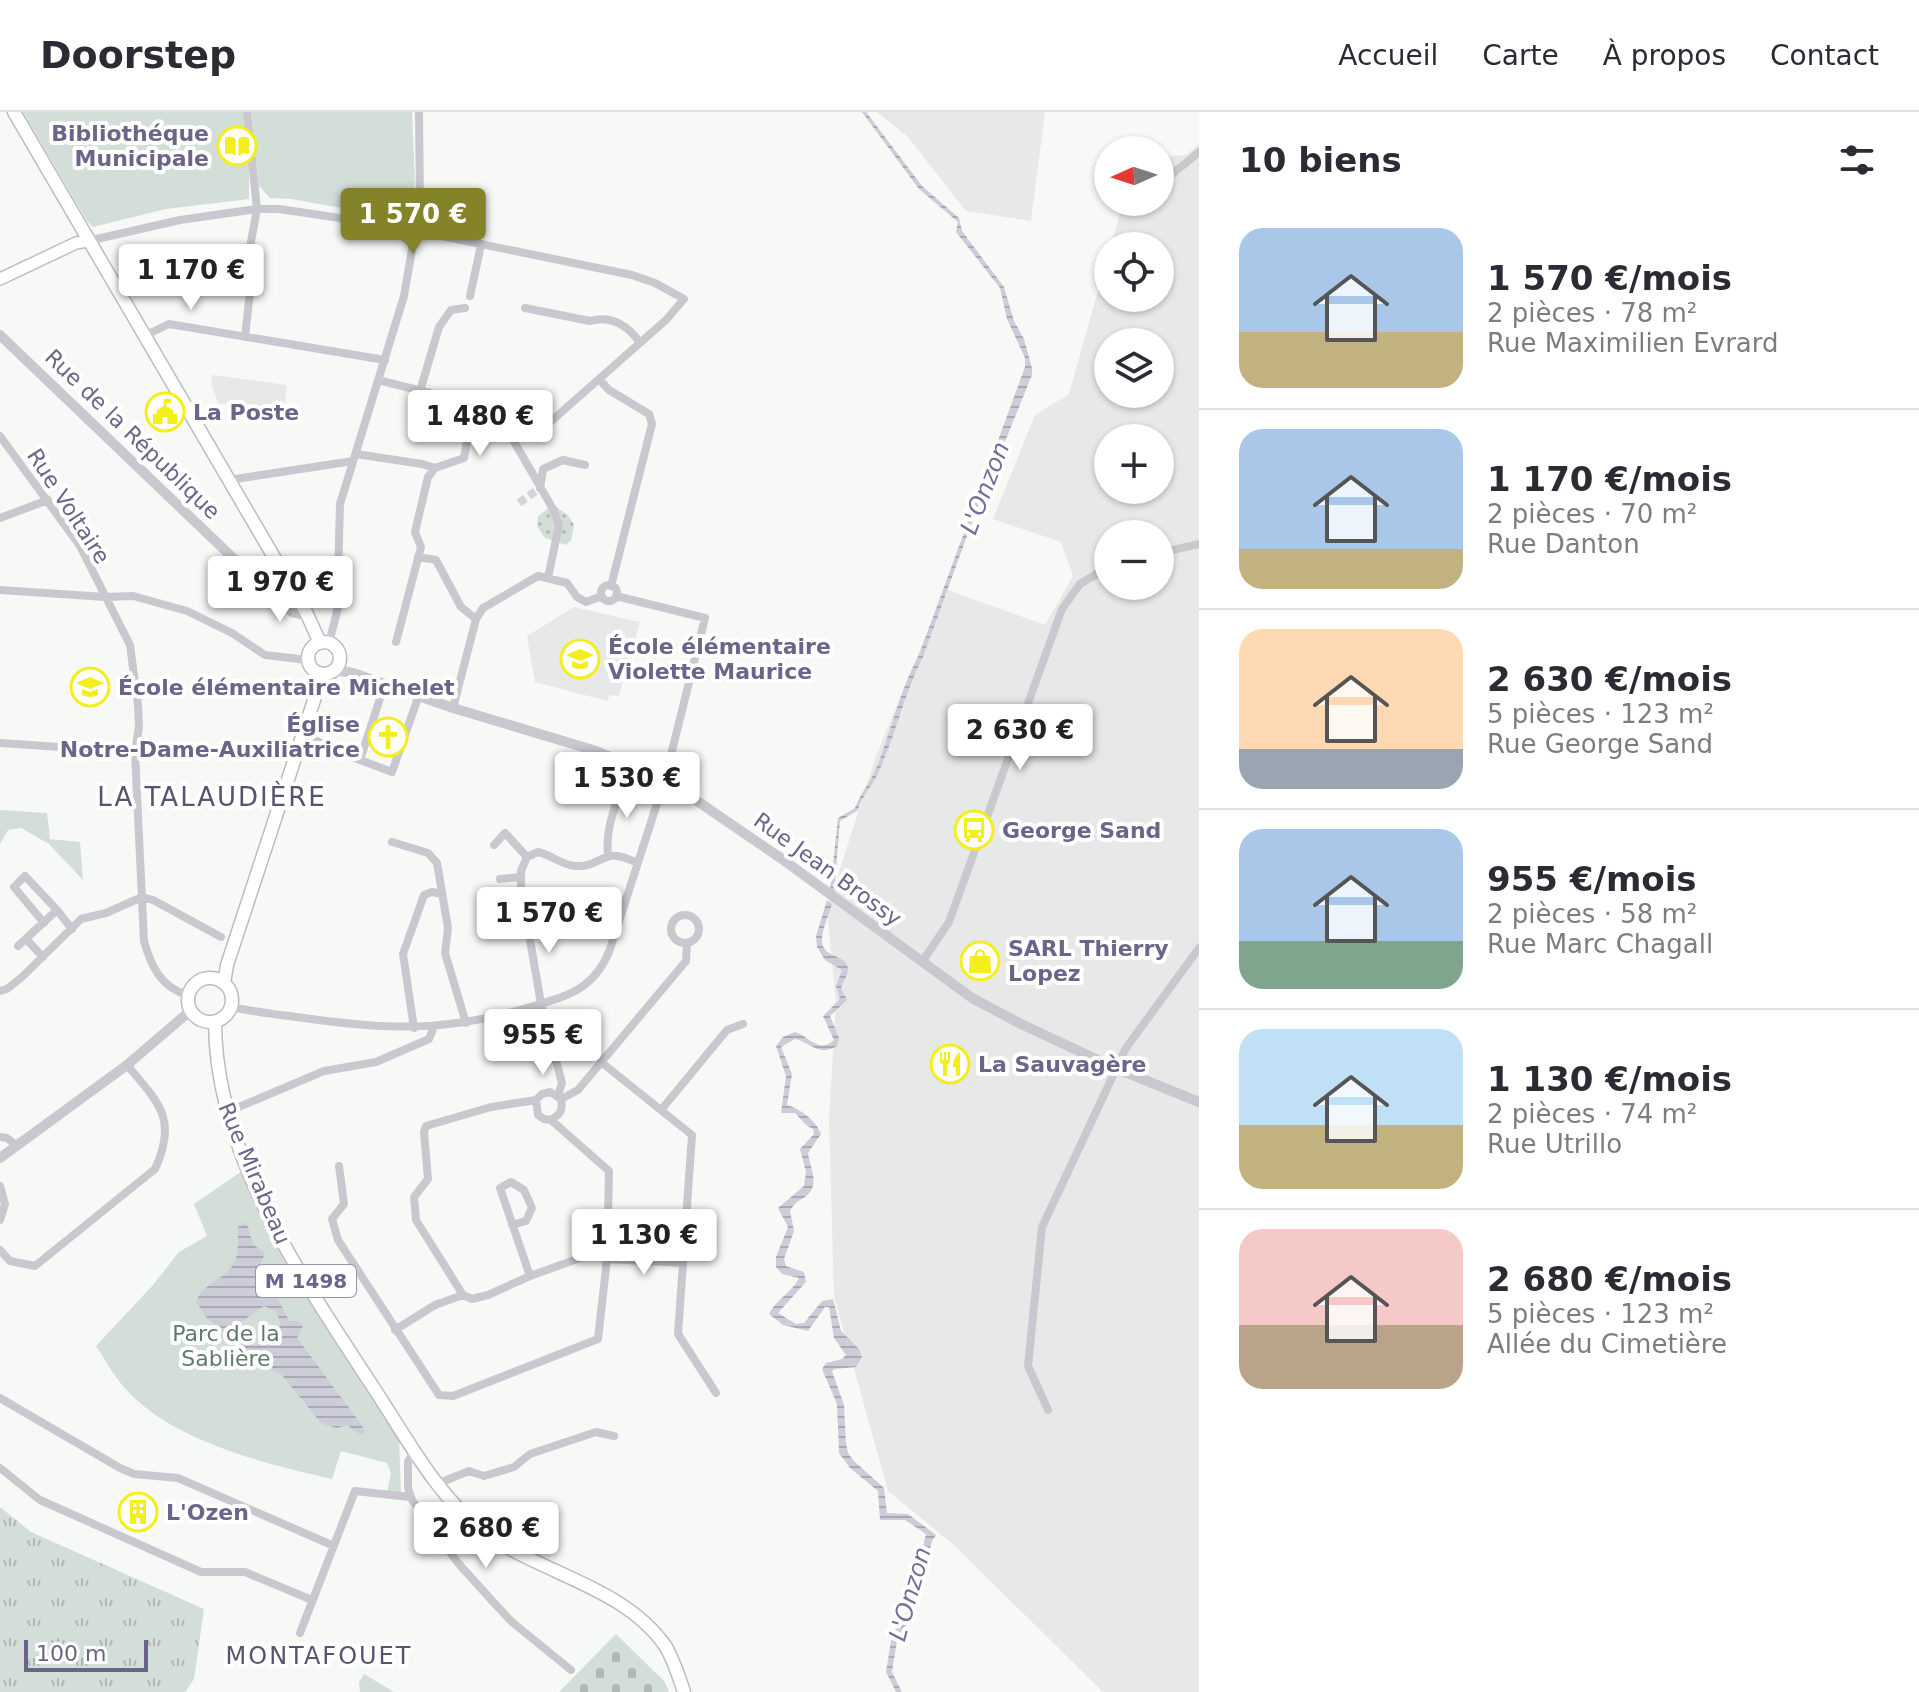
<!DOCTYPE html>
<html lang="fr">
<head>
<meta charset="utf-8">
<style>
  :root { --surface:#fff; --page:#f7f7f7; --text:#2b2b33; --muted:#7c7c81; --line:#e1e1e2; --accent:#858329 }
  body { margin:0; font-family:"DejaVu Sans",sans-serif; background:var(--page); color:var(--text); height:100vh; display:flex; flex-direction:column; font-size:30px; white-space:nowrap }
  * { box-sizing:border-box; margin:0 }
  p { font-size:26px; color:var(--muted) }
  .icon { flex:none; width:44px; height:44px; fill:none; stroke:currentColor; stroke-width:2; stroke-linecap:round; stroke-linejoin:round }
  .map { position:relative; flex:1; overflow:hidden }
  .drawer { display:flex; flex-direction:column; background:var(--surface); width:720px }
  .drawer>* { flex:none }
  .needle { width:52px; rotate:267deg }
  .controls { position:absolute; left:1094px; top:24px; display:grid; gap:16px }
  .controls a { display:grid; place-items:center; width:80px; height:80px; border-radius:50%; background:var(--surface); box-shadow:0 2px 6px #0004; font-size:40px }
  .scale { position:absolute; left:24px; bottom:20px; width:124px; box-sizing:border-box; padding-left:8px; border:4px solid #6c6589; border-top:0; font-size:22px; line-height:28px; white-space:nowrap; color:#6c6589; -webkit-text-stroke:6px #fff; paint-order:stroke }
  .price { position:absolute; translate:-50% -68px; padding:0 18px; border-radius:8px; background:#fff; color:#222; font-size:26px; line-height:52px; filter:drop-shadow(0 2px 4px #0008) }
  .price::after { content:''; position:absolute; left:50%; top:48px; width:24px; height:18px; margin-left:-12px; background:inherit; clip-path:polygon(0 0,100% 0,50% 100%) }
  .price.current { background:var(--accent); color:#fff }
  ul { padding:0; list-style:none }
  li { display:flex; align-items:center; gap:24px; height:200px; padding:0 40px }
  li+li { border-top:2px solid var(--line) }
  li span { display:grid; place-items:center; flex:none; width:224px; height:160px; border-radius:24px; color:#555 }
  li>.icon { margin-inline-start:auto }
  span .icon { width:96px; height:96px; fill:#fffc; stroke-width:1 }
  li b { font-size:34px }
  h2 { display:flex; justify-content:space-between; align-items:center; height:96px; padding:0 40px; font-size:34px }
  header { display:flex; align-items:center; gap:48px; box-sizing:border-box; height:112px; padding:0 40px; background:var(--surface); border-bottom:2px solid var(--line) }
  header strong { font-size:38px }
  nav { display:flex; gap:44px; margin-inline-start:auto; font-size:28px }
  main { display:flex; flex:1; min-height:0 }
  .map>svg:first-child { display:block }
  .built { fill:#e7e9e9; fill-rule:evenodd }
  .grass { fill:url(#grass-tufts) }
  .cemetery { fill:url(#cemetery-stones) }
  .park { fill:#d4ded8 }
  .garden { fill:url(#garden-dots) }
  .water { fill:url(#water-rules); fill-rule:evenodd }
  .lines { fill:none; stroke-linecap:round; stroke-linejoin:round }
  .minor-tunnel { stroke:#d4d4db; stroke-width:8; stroke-dasharray:8 4; stroke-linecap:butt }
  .secondary-casing { stroke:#bebcc6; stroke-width:14 }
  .primary-casing { stroke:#bcbbc3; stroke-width:15 }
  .minor { stroke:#cac8cf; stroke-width:8 }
  .tertiary { stroke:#cac8cf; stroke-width:10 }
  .secondary { stroke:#fff; stroke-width:11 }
  .primary { stroke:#fff; stroke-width:12 }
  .labels { text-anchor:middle; stroke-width:8; stroke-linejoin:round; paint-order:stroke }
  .shield { fill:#fff; stroke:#9893ac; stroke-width:2 }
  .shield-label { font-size:20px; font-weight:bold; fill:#6c6589 }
  .poi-label { font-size:22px; font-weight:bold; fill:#6c6589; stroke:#fff; text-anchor:start }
  .street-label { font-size:22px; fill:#6c6589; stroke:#fff }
  .park-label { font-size:22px; fill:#607a6e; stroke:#fff }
  .water-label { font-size:24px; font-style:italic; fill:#70709b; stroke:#fff }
  .neighbourhood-label { font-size:24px; letter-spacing:2px; fill:#58536e; stroke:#fff }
  .quarter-label { font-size:26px; letter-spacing:2px; fill:#58536e; stroke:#fff }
</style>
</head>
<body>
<header>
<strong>Doorstep</strong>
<nav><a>Accueil</a><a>Carte</a><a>À propos</a><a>Contact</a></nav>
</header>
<main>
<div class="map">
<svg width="1199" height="1580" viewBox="0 0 1199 1580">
  <defs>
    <pattern id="grass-tufts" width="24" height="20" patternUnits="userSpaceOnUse" patternTransform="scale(2)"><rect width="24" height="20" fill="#d4ded8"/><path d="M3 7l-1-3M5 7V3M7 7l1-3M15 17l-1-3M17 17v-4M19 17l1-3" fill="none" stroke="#b0b8b5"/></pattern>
    <pattern id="cemetery-stones" width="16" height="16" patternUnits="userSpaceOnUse" patternTransform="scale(2)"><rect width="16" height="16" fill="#d4ded8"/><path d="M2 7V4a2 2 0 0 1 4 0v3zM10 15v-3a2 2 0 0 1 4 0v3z" fill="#b0b8b5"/></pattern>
    <pattern id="garden-dots" width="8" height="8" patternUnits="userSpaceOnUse" patternTransform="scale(2)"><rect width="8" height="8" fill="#d4ded8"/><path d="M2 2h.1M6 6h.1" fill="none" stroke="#b0b8b5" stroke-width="1.8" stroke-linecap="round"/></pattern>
    <pattern id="water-rules" width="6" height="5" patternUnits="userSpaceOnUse" patternTransform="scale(2)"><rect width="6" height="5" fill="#cdcdd9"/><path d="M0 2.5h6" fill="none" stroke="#aaaab6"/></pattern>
  </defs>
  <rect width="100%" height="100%" fill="#f6f9f6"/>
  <path class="built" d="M877 0H1045L1031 109 966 99 907 24Z
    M1199 32V1580H1103L955 1434 888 1379 834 1185 829 1008 836 890 827 798 876 644 945 477 1045 513 1073 464 1061 430 993 407 1035 303 1069 282 1108 143V186H1160V134H1111L1123 90H1160V45L1186 43ZM1108 230H1160V282H1108ZM1108 326H1160V378H1108ZM1108 422H1160V474H1108Z
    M212 263 287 273 284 298 218 291 211 271Z
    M574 495 640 510 619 584 610 583 607 589 535 570 527 524Z"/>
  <path class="grass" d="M0 1395 31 1420 204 1497 194 1567 185 1580H0Z
    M364 1562 394 1580H360L359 1570Z"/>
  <path class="cemetery" d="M616 1522 665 1570 669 1580H559Z"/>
  <path class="park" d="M23 0H244L249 53V87L166 97 93 115 87 109Z
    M251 0H412L415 70 412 94 398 106 291 87 270 86 259 74Z
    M0 698 47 701 50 727 80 730 83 768 49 732 21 716 8 718 0 732Z
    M242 1059 282 1144 399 1325 401 1380H387L391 1361 387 1351 341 1339 332 1367C266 1352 170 1329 124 1275 113 1263 105 1247 96 1234L153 1173 179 1140 207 1124 194 1092Z"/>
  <path class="garden" d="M553 393 568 403 574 413 571 428 566 433 545 426 537 414 538 404Z"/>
  <path class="water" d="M862 0H866L922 74 959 106 962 119 1004 175 1014 209 1024 227 1032 256V263L996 352 991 358 923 545C904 582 896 622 879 659 873 674 862 683 858 698L840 709 834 782 830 779 838 706 855 696C861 680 872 668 878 652 892 615 900 578 919 543L1025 255V246L1007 207 1000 176 956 120 958 110 919 77Z
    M827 788 832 792C829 803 821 819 822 830 824 847 847 842 848 857 848 863 843 870 841 876L847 888 830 904 839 926 837 934C818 945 812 931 795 927L781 935 792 962 787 993C800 997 816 1008 821 1022L808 1041C810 1057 821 1073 805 1085 798 1089 794 1092 790 1099L794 1119 784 1147 786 1154 804 1160 806 1170 778 1201 796 1212 804 1211 822 1189 833 1187 841 1219 859 1237 862 1245 856 1255 835 1257 832 1259 844 1293 846 1331 848 1341 854 1349 884 1376 887 1401 908 1402 936 1423 932 1429 913 1502 897 1529 892 1560 902 1580H896L886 1560 892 1523 907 1500 926 1422 905 1408H880L878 1379 850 1356 839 1341 837 1292 822 1257 826 1251 842 1247 846 1243 834 1226 829 1195H825L808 1219 783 1213 769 1202C776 1187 792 1181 799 1166L782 1162 776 1155V1145L788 1115 778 1096 804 1074 806 1060 800 1037 814 1022 813 1017 806 1013 795 1001H781L786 964 776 934 783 925 795 920C810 925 819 942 834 928L823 904 840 887 836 874 842 858 825 848 817 835 816 824Z
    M246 1110C252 1124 250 1135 265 1140L261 1152 289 1209H299L303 1214 297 1226 361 1312 365 1320 361 1323 347 1313 337 1316 322 1312 281 1262 252 1247 207 1206 196 1190C201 1173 223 1168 233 1153 240 1142 237 1128 238 1115ZM264 1194 276 1199 281 1212 274 1225 254 1234C245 1230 235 1222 238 1212Z"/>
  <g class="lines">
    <path class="minor-tunnel" d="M519 391 540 376"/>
    <defs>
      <path id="secondary" d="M0 167 76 131 88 129"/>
      <path id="primary" d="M14 0 306 500 320 531
        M308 546a16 16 0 1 1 32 0a16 16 0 1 1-32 0Z
        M188 888a22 22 0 1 1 44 0a22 22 0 1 1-44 0Z
        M224 871 227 853 319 573 325 563
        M215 910C215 1045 306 1172 377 1281 407 1327 436 1381 479 1416 536 1462 623 1472 666 1535 674 1549 679 1565 684 1580"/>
    </defs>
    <use href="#secondary" class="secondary-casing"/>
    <use href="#primary" class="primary-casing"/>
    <path class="minor" d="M1171 63 1199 40
      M401 115 400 123 409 129 416 124 417 119 414 112 420 95 419 0
      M88 129 180 108 257 97H279L401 115
      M470 184 481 133
      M525 196 590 209C611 203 629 214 640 231
      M144 224 169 212 385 248
      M245 225 250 180 246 157 257 97 247 0
      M599 267 609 278 649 302 652 312 611 474
      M378 268 549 311 666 208 684 187 655 171 632 163 417 119
      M420 279 439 215 451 198 465 196
      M497 300 553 397 559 413 548 466
      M0 324 80 434 130 533 138 593 139 615 135 640 144 829C151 854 161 876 188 883
      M356 342 422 352 435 356 464 346 473 294
      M229 368 353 349
      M540 376 543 357 563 348 585 353
      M0 406 48 388
      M1160 441 1199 432
      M418 445 436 448 461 495 476 507
      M601 481a8 8 0 1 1 16 0a8 8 0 1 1-16 0Z
      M0 478 105 485 133 484 187 499 232 521 265 543 308 548
      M396 530 421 435 415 420 428 365 435 356
      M329 531 337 500 340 392 404 184 414 126
      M385 571 360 648 392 660 419 583
      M453 596 476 507 483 496 538 464 567 471 577 485 586 490 602 484
      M303 623 360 648
      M0 631 135 640
      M392 730 428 741 437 751 448 816 445 841 466 911
      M494 733 505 721 527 745
      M608 743C605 718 615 695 623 671
      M500 767 521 765
      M142 785 153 788 221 825
      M57 798 72 817
      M525 800 550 791 566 796
      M671 817a14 14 0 1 1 28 0a14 14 0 1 1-28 0Z
      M26 827 43 845
      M18 834 57 798 25 764 14 775 44 811
      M922 850 949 810 1062 497 1080 472 1108 455
      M0 879 7 877 22 865 81 807 106 801 142 785
      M231 895C255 900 280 903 304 906 388 918 447 920 530 895 568 884 595 877 610 837L665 667 705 506 616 484
      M414 916 403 842 424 783 432 780 442 782
      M601 950 692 1023 678 1222 716 1281
      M558 983 562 971 541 892 521 775V759L527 745 538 740C551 743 562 753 575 754 603 756 602 732 637 751
      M561 987 578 978 686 849 687 831
      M536 988 491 995 426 1014 424 1020 428 1067 414 1085 416 1108 463 1183 472 1187 488 1183 530 1164 608 1136
      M661 998 727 918 743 912
      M227 1000 324 959 376 950 429 927 434 915
      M0 1025 7 1026 17 1034
      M339 1054 344 1092 332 1107 338 1128 439 1283 453 1284 598 1227 607 1147 609 1059 551 1008 544 1007 538 1003 536 988 542 982 550 980 561 987C563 998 561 1002 551 1008
      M0 1074 5 1092 0 1108
      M512 1113 526 1109 532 1096 524 1078 511 1070 500 1076 530 1164
      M0 1138 10 1149 35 1154 155 1057C178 1007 159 991 127 953
      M607 1147 683 1151
      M395 1218 435 1193 463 1183
      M0 1286 120 1356 134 1362 178 1366 334 1434
      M1048 1298 1028 1254 1042 1115 1126 936 1199 836
      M414 1339 408 1350V1376L412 1388 458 1451 496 1493 512 1510 571 1558
      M0 1356 40 1388 201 1460H245L312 1488
      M439 1371 469 1359 484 1364 514 1355 530 1342 596 1320 614 1324
      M300 1521 355 1379 410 1385"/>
    <path class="tertiary" d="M0 223 257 469 292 500 308 504
      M335 558 353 561 453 596 593 638 665 667 782 747 972 886 1019 911 1115 956 1199 990
      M0 1046 127 953 190 899"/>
    <use href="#secondary" class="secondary"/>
    <use href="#primary" class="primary"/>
  </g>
  <defs>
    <symbol id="library-ring" viewBox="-11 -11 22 22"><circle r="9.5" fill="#fff" stroke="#f3ee1c" stroke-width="1.5"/><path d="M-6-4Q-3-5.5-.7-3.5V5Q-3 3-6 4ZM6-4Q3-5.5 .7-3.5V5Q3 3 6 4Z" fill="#f3ee1c"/></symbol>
    <symbol id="civic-ring" viewBox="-11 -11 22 22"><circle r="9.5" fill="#fff" stroke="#f3ee1c" stroke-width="1.5"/><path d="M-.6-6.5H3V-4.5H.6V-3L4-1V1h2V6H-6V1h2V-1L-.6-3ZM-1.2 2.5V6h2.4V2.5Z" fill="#f3ee1c"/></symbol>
    <symbol id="school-ring" viewBox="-11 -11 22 22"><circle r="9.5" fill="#fff" stroke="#f3ee1c" stroke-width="1.5"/><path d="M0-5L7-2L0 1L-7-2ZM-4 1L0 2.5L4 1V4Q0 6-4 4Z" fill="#f3ee1c"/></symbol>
    <symbol id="church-ring" viewBox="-11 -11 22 22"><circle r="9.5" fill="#fff" stroke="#f3ee1c" stroke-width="1.5"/><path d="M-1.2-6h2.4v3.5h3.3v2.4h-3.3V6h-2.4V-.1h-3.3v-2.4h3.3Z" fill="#f3ee1c"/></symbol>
    <symbol id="bus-ring" viewBox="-11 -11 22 22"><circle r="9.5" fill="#fff" stroke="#f3ee1c" stroke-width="1.5"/><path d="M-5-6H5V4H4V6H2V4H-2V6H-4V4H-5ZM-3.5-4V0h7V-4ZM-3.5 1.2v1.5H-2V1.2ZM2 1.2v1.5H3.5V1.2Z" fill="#f3ee1c"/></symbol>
    <symbol id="shop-ring" viewBox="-11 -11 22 22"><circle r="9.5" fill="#fff" stroke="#f3ee1c" stroke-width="1.5"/><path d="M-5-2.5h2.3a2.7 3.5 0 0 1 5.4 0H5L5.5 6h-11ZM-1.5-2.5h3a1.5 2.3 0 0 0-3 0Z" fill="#f3ee1c"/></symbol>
    <symbol id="restaurant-ring" viewBox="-11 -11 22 22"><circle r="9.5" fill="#fff" stroke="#f3ee1c" stroke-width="1.5"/><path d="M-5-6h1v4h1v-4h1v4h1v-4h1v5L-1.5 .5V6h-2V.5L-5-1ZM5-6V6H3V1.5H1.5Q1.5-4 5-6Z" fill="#f3ee1c"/></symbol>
    <symbol id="building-ring" viewBox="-11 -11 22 22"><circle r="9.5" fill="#fff" stroke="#f3ee1c" stroke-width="1.5"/><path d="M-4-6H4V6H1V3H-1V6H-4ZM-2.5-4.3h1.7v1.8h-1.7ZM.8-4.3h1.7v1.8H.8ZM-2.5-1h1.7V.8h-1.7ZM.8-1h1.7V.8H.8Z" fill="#f3ee1c"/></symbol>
  </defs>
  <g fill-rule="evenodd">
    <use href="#library-ring" x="215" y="12" width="44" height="44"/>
    <use href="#civic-ring" x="143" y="278" width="44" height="44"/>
    <use href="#school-ring" x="558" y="525" width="44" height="44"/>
    <use href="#school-ring" x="68" y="553" width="44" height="44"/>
    <use href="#church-ring" x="366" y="603" width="44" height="44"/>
    <use href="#bus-ring" x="952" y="696" width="44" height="44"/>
    <use href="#shop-ring" x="958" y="827" width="44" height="44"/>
    <use href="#restaurant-ring" x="928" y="930" width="44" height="44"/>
    <use href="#building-ring" x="116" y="1378" width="44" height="44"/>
  </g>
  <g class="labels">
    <rect class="shield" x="256" y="1153" width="100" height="32" rx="6"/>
    <g class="shield-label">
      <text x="306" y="1176">M 1498</text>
    </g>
    <g class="poi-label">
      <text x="209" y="29" text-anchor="end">Bibliothéque<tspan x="209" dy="25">Municipale</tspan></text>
      <text x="193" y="308">La Poste</text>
      <text x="608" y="542">École élémentaire<tspan x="608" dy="25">Violette Maurice</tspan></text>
      <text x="118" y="583">École élémentaire Michelet</text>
      <text x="360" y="620" text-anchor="end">Église<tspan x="360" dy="25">Notre-Dame-Auxiliatrice</tspan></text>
      <text x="1002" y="726">George Sand</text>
      <text x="1008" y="844">SARL Thierry<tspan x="1008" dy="25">Lopez</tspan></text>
      <text x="978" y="960">La Sauvagère</text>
      <text x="166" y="1408">L'Ozen</text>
    </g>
    <g class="street-label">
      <text transform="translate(133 322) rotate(44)" y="8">Rue de la République</text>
      <text transform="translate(69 394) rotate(57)" y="8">Rue Voltaire</text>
      <text transform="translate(828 757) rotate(36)" y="8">Rue Jean Brossy</text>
      <text transform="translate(255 1061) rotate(67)" y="8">Rue Mirabeau</text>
    </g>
    <g class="park-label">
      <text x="226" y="1229">Parc de la<tspan x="226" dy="25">Sablière</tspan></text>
    </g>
    <g class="water-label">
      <text transform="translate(985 376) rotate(-69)" y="8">L'Onzon</text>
      <text transform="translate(910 1482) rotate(-74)" y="8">L'Onzon</text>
    </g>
    <g class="neighbourhood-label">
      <text x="319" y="1552">MONTAFOUET</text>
    </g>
    <g class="quarter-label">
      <text x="212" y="694">LA TALAUDIÈRE</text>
    </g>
  </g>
</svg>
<div class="controls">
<a><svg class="needle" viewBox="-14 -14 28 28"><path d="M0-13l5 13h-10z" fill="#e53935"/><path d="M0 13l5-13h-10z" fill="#7c7c81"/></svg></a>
<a><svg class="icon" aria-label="locate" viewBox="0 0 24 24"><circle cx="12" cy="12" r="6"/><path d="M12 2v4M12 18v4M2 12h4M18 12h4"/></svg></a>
<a><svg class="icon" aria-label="layers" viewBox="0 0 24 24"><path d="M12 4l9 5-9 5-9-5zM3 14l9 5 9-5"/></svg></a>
<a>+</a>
<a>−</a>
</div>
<div class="scale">100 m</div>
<b class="price current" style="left:413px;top:144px">1 570 €</b>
<b class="price" style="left:191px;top:200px">1 170 €</b>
<b class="price" style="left:480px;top:346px">1 480 €</b>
<b class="price" style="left:280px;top:512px">1 970 €</b>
<b class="price" style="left:1020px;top:660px">2 630 €</b>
<b class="price" style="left:627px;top:708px">1 530 €</b>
<b class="price" style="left:549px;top:843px">1 570 €</b>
<b class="price" style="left:543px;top:965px">955 €</b>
<b class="price" style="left:644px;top:1165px">1 130 €</b>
<b class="price" style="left:486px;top:1458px">2 680 €</b>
</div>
<section class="drawer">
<h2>10 biens<svg class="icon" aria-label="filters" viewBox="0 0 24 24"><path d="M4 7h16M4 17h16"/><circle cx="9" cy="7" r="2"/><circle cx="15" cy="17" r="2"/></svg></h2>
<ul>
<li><span style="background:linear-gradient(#a9c7e8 65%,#c2b280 0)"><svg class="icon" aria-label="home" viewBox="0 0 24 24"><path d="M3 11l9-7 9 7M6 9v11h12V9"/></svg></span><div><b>1 570 €/mois</b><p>2 pièces · 78 m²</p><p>Rue Maximilien Evrard</p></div></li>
<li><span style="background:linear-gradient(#a9c7e8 75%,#c2b280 0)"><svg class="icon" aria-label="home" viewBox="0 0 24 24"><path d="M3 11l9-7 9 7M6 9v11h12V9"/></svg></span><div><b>1 170 €/mois</b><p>2 pièces · 70 m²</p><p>Rue Danton</p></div></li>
<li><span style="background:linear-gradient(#ffd9b3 75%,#9aa5b1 0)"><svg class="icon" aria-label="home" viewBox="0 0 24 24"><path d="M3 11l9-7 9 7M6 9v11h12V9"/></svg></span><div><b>2 630 €/mois</b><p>5 pièces · 123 m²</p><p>Rue George Sand</p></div></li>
<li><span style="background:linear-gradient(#a9c7e8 70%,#7fa58c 0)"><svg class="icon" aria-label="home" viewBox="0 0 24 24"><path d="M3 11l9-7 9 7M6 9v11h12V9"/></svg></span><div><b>955 €/mois</b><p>2 pièces · 58 m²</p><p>Rue Marc Chagall</p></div></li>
<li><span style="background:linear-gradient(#bfe0f5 60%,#c2b280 0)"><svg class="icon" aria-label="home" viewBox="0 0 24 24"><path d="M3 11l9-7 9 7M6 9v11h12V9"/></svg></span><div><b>1 130 €/mois</b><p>2 pièces · 74 m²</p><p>Rue Utrillo</p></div></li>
<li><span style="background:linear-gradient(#f6c9c9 60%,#b9a48a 0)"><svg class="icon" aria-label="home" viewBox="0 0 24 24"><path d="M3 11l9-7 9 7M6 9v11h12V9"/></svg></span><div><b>2 680 €/mois</b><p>5 pièces · 123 m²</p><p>Allée du Cimetière</p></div></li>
</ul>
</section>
</main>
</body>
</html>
